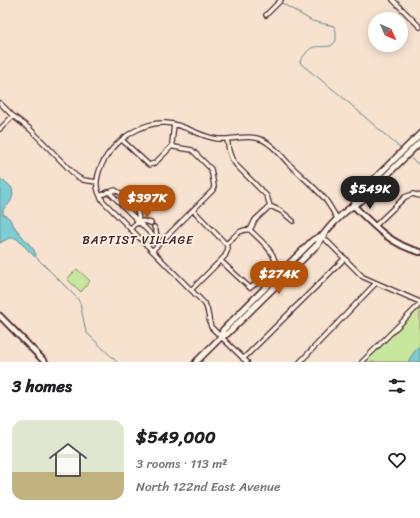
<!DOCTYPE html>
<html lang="en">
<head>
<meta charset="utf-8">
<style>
  :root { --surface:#fff; --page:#f2f2f2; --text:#202124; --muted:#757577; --accent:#b45309 }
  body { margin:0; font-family:Sriracha,sans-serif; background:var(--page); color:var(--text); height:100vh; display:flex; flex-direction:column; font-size:15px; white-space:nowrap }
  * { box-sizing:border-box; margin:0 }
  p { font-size:13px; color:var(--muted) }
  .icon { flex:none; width:22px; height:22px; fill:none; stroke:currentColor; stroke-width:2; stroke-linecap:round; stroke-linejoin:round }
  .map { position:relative; height:362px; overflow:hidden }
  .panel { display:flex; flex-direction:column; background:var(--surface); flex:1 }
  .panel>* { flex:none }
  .needle { width:26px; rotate:135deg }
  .tools { position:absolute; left:368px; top:12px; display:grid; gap:8px }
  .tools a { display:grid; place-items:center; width:40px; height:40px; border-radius:50%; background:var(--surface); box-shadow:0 2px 10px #0003; font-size:20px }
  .price { position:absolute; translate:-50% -34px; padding:0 9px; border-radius:14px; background:var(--accent); color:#fff; font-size:13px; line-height:26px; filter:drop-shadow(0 1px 2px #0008) }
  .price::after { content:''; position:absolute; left:50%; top:24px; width:12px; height:9px; margin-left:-6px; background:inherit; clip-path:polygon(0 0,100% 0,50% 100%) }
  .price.on { background:#222; color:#fff }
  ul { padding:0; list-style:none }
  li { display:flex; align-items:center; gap:12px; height:100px; padding:0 12px }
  li span { display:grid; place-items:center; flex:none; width:112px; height:80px; border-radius:12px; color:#555 }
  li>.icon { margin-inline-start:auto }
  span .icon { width:48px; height:48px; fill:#fffc; stroke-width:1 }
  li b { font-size:17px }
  h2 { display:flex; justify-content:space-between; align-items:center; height:48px; padding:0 12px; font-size:17px }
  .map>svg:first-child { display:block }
  .green { fill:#c8e79e; stroke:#898364 }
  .water { fill:#7ccdd4; stroke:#688790 }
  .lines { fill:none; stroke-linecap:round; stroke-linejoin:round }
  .stream { stroke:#688790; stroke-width:1 }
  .minor-casing { stroke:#4a1f2b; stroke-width:6 }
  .tertiary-casing { stroke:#4a1f2b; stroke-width:8 }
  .secondary-casing { stroke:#4a1f2b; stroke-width:8 }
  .minor { stroke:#fcf5e5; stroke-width:3.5 }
  .tertiary { stroke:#fcf5e5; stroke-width:4.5 }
  .secondary { stroke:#fcf5e5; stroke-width:5 }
  .labels { text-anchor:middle; stroke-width:3.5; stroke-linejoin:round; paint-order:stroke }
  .neighbourhood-label { font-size:12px; letter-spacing:1px; fill:#4a1f2b; stroke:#fcf5e5 }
</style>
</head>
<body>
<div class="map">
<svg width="420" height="362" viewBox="0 0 420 362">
  <rect width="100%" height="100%" fill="#f6e2cf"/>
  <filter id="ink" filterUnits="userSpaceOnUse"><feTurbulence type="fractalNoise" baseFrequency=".025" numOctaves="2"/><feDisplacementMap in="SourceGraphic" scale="8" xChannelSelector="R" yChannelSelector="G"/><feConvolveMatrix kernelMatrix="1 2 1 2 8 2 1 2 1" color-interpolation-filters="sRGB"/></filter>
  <g filter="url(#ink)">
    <path class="green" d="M77 269 90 281 81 292 67 279Z
      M420 309V362H365L416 311Z"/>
    <path class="water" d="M0 179C3 181 8 183 11 187 16 195 10 205 3 209V214L9 218 16 229 34 250 36 255 35 257 16 238H9L0 243Z
      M420 346V362H408L414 352Z"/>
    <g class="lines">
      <path class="stream" d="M280 2 312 21 334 26 336 32V41L331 46C311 48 313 43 300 61L301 64 340 95 400 148
        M411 159 420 165
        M36 257 77 298 80 303 86 332 117 362"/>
      <defs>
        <path id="minor" d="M393 0 420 27
          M266 15 281 0
          M0 103 13 116 30 129 76 176 83 180 97 182
          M0 129 13 116
          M227 139 229 151 232 159 237 166 267 196 270 206 281 211 293 221
          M122 140 149 165 155 163 173 145
          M109 192 115 190 122 194
          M100 196 108 192 110 193 137 220V223L143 221 151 223
          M126 198C133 205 141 211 138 222
          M193 210 226 244
          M375 226 405 197 413 194 420 196
          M154 227C157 231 157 235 156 239
          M130 229 135 224 140 223 160 243
          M322 236 363 277 420 302
          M152 251 213 190 214 186 211 169 192 150 174 147 172 143 174 124
          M221 261 250 288C255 283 262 282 268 277 288 261 262 242 250 230
          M191 290 225 256 228 249 226 244C234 238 239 228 250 230L255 220 270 206
          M243 359 345 258
          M247 362 211 327C208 319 209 311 205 304L103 201C99 195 96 188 97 181 100 151 136 121 166 123 185 124 199 137 218 139 233 140 248 134 263 140 273 145 281 155 288 163 300 175 314 186 325 199 330 206 334 213 338 220
          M300 362 376 283
          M362 362 420 304"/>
        <path id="tertiary" d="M353 205C373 225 391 245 420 252
          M0 316 45 362"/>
        <path id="secondary" d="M353 205 357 196 420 134
          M221 337 227 334 318 244C325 229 347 208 362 200L420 142
          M196 362 221 337 223 330 313 240 321 236"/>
      </defs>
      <use href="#minor" class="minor-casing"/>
      <use href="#tertiary" class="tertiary-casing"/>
      <use href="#secondary" class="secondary-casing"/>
      <use href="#minor" class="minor"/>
      <use href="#tertiary" class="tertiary"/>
      <use href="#secondary" class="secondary"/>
    </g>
  </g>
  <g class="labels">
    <g class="neighbourhood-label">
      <text x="138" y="244">BAPTIST VILLAGE</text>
    </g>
  </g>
</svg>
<div class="tools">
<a><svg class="needle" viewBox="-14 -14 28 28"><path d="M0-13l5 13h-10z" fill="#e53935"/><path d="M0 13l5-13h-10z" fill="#757577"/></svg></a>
</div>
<b class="price on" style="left:370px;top:210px">$549K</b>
<b class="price" style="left:147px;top:219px">$397K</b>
<b class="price" style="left:279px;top:295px">$274K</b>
</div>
<section class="panel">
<h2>3 homes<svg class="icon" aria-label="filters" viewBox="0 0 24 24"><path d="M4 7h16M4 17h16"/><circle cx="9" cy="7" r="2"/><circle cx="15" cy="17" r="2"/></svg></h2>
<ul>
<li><span style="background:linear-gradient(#dfe7d0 65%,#c2b280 0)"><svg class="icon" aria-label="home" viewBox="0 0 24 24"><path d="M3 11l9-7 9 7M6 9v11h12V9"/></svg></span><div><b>$549,000</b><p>3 rooms · 113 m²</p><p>North 122nd East Avenue</p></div><svg class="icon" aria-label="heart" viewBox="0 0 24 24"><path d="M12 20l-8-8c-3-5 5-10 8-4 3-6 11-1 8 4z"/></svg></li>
</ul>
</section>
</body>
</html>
